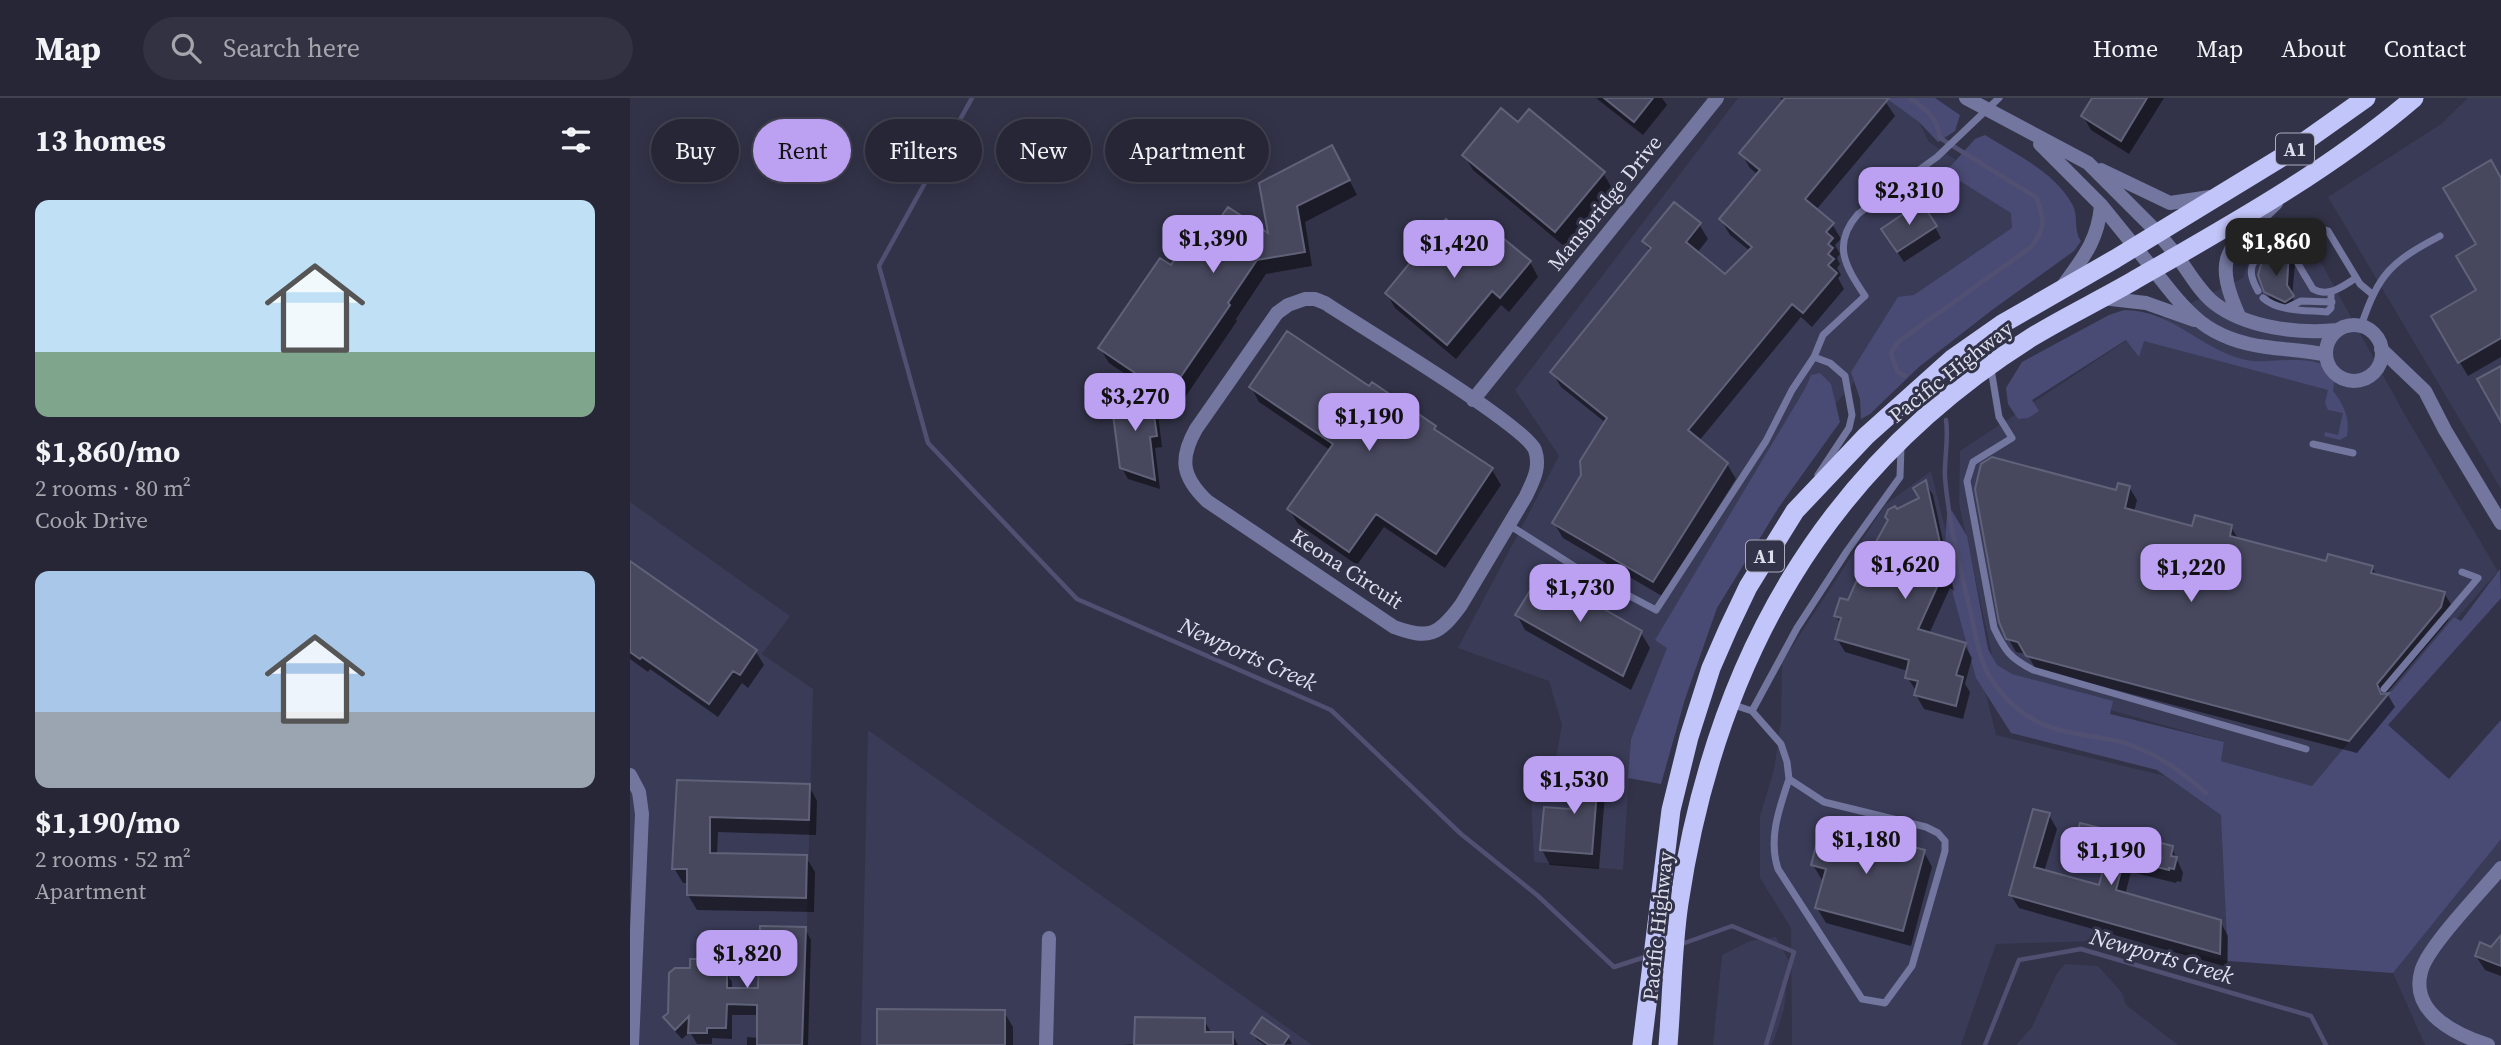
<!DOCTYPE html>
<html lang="en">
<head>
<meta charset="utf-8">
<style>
  :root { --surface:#262636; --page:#323242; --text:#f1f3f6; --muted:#a4a5ad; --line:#424351; --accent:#bca0f2 }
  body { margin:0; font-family:"Source Serif 4",serif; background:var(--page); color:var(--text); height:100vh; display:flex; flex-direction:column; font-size:26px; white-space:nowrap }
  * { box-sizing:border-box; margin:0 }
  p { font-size:23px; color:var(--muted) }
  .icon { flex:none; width:38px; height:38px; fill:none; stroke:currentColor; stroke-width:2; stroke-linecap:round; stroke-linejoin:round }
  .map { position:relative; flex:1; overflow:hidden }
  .details { display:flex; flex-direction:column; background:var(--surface); width:630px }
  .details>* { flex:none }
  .hud { position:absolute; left:21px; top:21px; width:665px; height:63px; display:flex; gap:14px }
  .price { position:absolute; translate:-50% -60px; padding:0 16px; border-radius:14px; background:var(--accent); color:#111; font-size:23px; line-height:46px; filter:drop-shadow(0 2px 4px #0008) }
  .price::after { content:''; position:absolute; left:50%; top:42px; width:21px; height:16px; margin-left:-10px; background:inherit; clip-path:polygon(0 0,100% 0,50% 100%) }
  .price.active { background:#222; color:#fff }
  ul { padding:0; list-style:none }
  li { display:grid; align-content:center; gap:14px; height:371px; padding:0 35px }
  li span { display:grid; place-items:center; height:217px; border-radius:14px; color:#555 }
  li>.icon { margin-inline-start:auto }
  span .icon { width:126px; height:126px; fill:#fffc; stroke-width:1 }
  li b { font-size:30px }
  h2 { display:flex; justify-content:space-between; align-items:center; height:84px; padding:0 35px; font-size:30px }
  .tag { padding:0 24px; border-radius:32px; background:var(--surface); box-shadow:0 4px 18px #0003,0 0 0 2px var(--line); font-size:24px; line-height:63px }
  .tag.active { background:var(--accent); color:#111 }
  header { display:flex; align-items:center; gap:42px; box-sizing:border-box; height:98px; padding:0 35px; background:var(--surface); border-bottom:2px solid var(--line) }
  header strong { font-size:33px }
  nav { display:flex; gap:38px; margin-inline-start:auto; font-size:24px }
  .search { width:490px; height:63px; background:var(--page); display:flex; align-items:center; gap:18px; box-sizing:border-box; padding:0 24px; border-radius:38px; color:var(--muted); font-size:26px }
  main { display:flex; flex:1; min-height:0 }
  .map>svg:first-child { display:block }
  .built { fill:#3a3b57 }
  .green { fill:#4a4b74 }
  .shadow { fill:#0007 }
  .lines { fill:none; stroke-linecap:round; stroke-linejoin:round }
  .stream { stroke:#525072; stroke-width:4.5 }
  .building { fill:#47485e; stroke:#606279; stroke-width:2 }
  .service { stroke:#73769e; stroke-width:7 }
  .minor { stroke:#73769e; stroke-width:14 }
  .tertiary { stroke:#73769e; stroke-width:14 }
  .trunk { stroke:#c2c5fa; stroke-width:19 }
  .labels { text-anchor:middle; stroke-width:6; stroke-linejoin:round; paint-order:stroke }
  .shield { fill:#323348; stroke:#aaabbb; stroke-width:2 }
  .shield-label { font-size:19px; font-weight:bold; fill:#dddeec }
  .street-label { font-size:21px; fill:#dddeec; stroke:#323348 }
  .water-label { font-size:23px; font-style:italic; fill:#e0e2f1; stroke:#323348 }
</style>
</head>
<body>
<header>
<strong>Map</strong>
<div class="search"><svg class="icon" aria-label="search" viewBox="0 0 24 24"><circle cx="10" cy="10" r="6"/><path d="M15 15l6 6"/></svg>Search here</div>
<nav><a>Home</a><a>Map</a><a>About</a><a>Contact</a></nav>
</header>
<main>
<section class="details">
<h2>13 homes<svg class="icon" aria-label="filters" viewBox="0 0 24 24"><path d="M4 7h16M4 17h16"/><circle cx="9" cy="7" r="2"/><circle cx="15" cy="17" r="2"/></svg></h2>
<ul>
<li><span style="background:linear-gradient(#bfe0f5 70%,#7fa58c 0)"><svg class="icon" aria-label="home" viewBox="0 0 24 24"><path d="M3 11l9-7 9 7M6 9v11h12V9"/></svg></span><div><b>$1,860/mo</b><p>2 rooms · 80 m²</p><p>Cook Drive</p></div></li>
<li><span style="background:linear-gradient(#a9c7e8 65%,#9aa5b1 0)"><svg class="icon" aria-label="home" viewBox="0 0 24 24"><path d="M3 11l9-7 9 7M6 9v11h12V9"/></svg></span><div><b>$1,190/mo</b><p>2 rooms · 52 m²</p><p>Apartment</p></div></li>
</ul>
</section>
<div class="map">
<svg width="1871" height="947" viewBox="0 0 1871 947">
  <rect width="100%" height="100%" fill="#323348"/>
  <path class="built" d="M1108 0H1260L1289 24 1299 44 1381 99 1400 123 1250 255 1100 426 1001 641 993 772 904 764 901 700 920 691 932 627 919 583 828 550 929 358 885 292Z
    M1838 0H1871V391L1698 99 1811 26Z
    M1676 137 1776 319 1868 473 1682 688 1591 663 1594 644 1462 607 1366 575 1329 406 1330 353 1532 219 1613 180 1621 155 1645 141Z
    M1301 373 1366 637 1535 678 1592 717 1598 863 1497 842 1366 846 1331 947H1162L1161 830 1130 780V718L1144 672 1151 623 1152 564 1255 407Z
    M0 404 160 518 132 556 183 591 174 947H0Z
    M238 632 682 947H231Z
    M1871 736V947H1795L1763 875Z
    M1146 839 1159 863 1154 911 1144 942 1141 947H1083L1092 857 1120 843Z
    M1435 866 1468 868 1492 895 1496 907 1548 947H1386L1402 929 1427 875Z"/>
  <path class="green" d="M1256 0H1305L1330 17 1325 33 1308 44 1289 24Z
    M1355 37C1385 56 1425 74 1442 106 1449 118 1443 132 1451 143L1444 153 1362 212 1290 268 1240 316 1231 321 1230 301 1221 274 1268 199 1284 197 1382 130 1381 115 1330 83 1319 70 1345 41Z
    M1494 212C1546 212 1573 256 1622 263 1645 266 1712 248 1703 293 1714 307 1720 320 1717 338L1710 342 1694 338 1695 334 1708 337 1713 315 1698 312 1695 305 1698 292 1514 243 1509 259 1496 242 1402 302 1409 313 1398 320 1388 321 1378 306 1376 290 1392 264 1479 217Z
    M1190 275 1201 286 1210 324 1149 409 1087 510 1055 601 1031 686 998 680 1001 641 1037 550 1025 542 1176 289 1181 277Z
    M1322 413 1337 438 1358 551 1367 567 1382 576 1483 603 1480 616 1594 644 1591 663 1682 688 1824 519 1831 523 1870 471 1871 500 1758 627 1819 681 1871 622V741L1763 875 1598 863 1591 717 1527 672 1381 635 1346 580 1323 496 1315 449 1317 415Z"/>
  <path class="shadow" d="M966 0H1032L1037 7 1013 37Z
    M1150 0H1253L1265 18 1186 112 1202 126 1211 141 1205 147 1210 156 1207 160 1210 166 1207 170 1211 177 1208 180 1214 191 1182 229 1171 219 1069 343 1097 366 1106 381 1032 498 933 440 924 425 953 377 976 325 931 289 922 274 1020 154 1014 143 1069 126 1078 141 1067 155 1095 178 1120 153 1100 137 1091 122 1128 77 1120 70 1111 55 1155 4Z
    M1464 0H1534L1499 56 1461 32 1453 18Z
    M889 26 973 75 982 90 934 148 843 72 834 57Z
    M710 64 727 97 675 124 682 168 636 176 606 221 607 223 547 311 479 265 470 250 542 170 583 134 640 139 631 85Z
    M1871 83V259L1838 278 1803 219 1849 192 1848 147Z
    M1305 129 1311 140 1274 164 1259 142Z
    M1658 156 1665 166 1662 199 1668 210 1642 205 1636 193 1645 174Z
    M860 160 900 164 908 179 879 214 871 207 826 261 765 210 757 196Z
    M743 287 805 330 809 336 862 372 871 387 815 470 754 429 727 467 668 426 659 411 700 352 629 304 621 289 740 291Z
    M520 298 527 309 532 349 525 350 530 391 498 381 492 370Z
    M1295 384 1303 397 1324 493 1320 490 1299 536 1334 546 1342 560 1335 586 1340 594 1333 621 1294 611 1286 597 1287 594 1277 579 1278 573 1215 554 1207 541 1211 527 1206 518 1219 504 1267 414 1291 401Z
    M1499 389 1507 402 1504 414 1563 430 1601 429 1609 442 1697 465 1742 469 1747 478 1814 495 1822 508 1818 523 1757 595 1765 609 1727 655 1406 571 1397 556 1386 554 1378 540 1487 394Z
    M0 465 126 554 134 567 118 590 112 585 88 619 20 571 18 574 0 561Z
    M887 517 1011 535 1020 550 1001 592 895 532Z
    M968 669 976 684 969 771 920 767 912 752 941 713Z
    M48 684 179 688 187 703 186 737 88 734 87 757 176 759 185 774 184 814 67 812 58 797 59 785H53L44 770Z
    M1419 717 1427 731 1414 774 1471 790 1477 765 1455 759 1447 745 1542 750 1553 775 1551 784 1547 783 1546 785 1501 774 1495 797 1590 823 1598 838 1597 869 1389 810 1380 796Z
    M1294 754 1302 769 1281 848 1196 825 1187 810 1195 783 1192 782 1183 767Z
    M175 831 181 842 178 947H117V939L129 940V917H102V941L82 940V946H67L60 934 52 941 42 930 35 919 62 872 77 863 82 870H93L102 884V892H130L131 870H126L120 859 131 845Z
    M1871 839V878L1855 872 1846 858 1861 851Z
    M374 914 383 929V947H248Z
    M574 922 582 936H602L608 947H492L506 946Z
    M623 935 658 939 662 946 635 947 627 942Z"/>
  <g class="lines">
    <path class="stream" d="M342 0 249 168 298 345 447 501 701 612 831 736 907 797 984 869 1018 858
      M1275 278 1267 273 1261 255 1268 244 1401 149C1416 131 1414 122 1407 100L1310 40C1307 19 1297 12 1280 0
      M1316 322C1319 342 1314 360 1315 380 1319 426 1330 470 1341 516 1346 537 1349 563 1361 581 1376 603 1397 622 1423 630 1446 638 1472 638 1495 645 1529 657 1550 672 1576 695
      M1049 847 1102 828 1164 854 1136 947
      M1355 947 1389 862 1451 851 1681 918 1696 947"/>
  </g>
  <path class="building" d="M974 0H1023L1004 24Z
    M1155 0H1259L1175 101 1204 125 1196 134 1203 140 1198 146 1203 150 1198 156 1204 161 1198 167 1207 175 1173 215 1162 206 1058 332 1098 365 1023 484 922 425 951 377 950 363 977 320 920 274 1021 150 1012 143 1044 104 1071 125 1056 144 1095 176 1122 149 1089 121 1130 72 1109 55Z
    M1462 0H1517L1491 43 1451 18Z
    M871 10 888 24 899 11 975 74 925 134 832 57Z
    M702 47 720 82 667 108 675 154 627 162 598 205 600 207 538 297 468 250 530 160 541 167 570 124 582 131 598 109 638 135 629 85Z
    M1861 62 1871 80V240L1828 265 1801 218 1846 192 1826 158 1846 146 1813 90Z
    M1291 104 1307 128 1267 154 1251 131Z
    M816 121 860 157 874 141 901 163 870 200 862 193 817 247 755 195Z
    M1655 153 1659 154 1657 187 1664 198 1655 204 1634 194 1628 177 1632 163 1639 162 1644 170 1648 157Z
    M657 233 739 288 742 284 806 328 804 331 863 370 806 456 746 416 719 454 657 411 703 346 619 289Z
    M1871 268V324L1847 281Z
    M521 296 527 338 520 339 525 382 490 370 481 301Z
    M1362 359 1486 392 1488 385 1500 388 1495 410 1562 428 1565 417 1602 427 1600 438 1696 463 1698 456 1743 468 1741 475 1815 494 1811 509 1747 586 1751 596 1759 595 1719 643 1396 558 1388 544 1376 541 1369 524 1345 391 1351 366Z
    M1296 382 1318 481 1312 478 1288 531 1336 545 1326 577 1333 579 1326 608 1284 597 1288 583 1275 580 1279 562 1205 541 1211 520 1204 518 1210 500 1218 502 1236 462 1258 422 1255 419 1258 412 1265 408 1267 411 1289 400 1283 390Z
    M0 463 127 552 110 577 103 573 79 606 12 559 10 561 0 554Z
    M911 475 1012 533 993 578 885 517Z
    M944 665 969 667 962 756 910 752 914 709 940 711Z
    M47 682 180 686 179 722 80 719V755L177 757 176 800 57 797V771H42Z
    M1403 711 1420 715 1404 769 1469 787 1478 754 1445 745 1450 725 1543 748 1541 758 1547 759 1544 771 1539 770V772L1494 761 1486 792 1591 822 1590 856 1379 797Z
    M1192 725 1295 752 1273 833 1185 810 1196 771 1181 767Z
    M130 828 176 829 172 947H127V907L97 906 96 930H77V935H58L59 918 45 932 33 919 38 915 39 875 45 870H60V861H78V868L94 869V872L97 871V890H128L129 859H118L119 843 130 844Z
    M1871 837V868L1845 858 1850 844 1861 849Z
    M247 911 375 912V947H247Z
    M505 919 575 920V934H603V947H504Z
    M632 919 659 938 653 947H639L621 935Z"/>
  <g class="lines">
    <path class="service" d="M1635 157 1654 147 1666 148
      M1627 160C1617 171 1622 182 1628 193
      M1726 180C1713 188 1699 200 1683 191 1663 156 1652 153 1694 132L1698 133 1730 186 1742 196
      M1633 200C1649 214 1676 212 1697 214L1701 210V194
      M1656 210 1671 203 1702 204
      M1731 228C1749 175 1761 164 1810 138
      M1184 259 1200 265 1215 278 1222 317 1219 330 1188 377
      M1361 271 1369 319 1382 340 1343 364 1337 383 1364 530C1375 553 1380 560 1403 572L1676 651
      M1683 346 1723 355
      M879 427 947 470 1026 512 1136 343 1162 292 1184 259 1193 237 1235 198C1216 169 1201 147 1228 116L1307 59 1369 0
      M1754 591 1848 480 1832 474
      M1101 606 1122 613 1151 646 1157 664 1159 681 1194 704 1296 729 1308 735 1315 743V753L1282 868 1255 905 1232 901 1148 771C1138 741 1149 711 1159 681
      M1122 613 1167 530 1217 453 1270 379 1271 348"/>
    <path class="minor" d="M1547 158C1558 173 1569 193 1584 205 1616 230 1669 236 1708 232
      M1523 171C1558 216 1577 241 1636 249 1656 252 1676 252 1696 257
      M1472 200 1516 205 1564 222
      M675 201H685L695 205C728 227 895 327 905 352 911 369 903 383 896 398L831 507C809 537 799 542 764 529L577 403C552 379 549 361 566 331L647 215 658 207Z
      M1609 218C1580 153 1601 150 1646 105
      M1696 255a28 28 0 1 1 56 0a28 28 0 1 1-56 0Z
      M1751 251 1795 293 1815 332 1871 425
      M843 302 1087 0
      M0 677 9 694 12 716 2 947
      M416 947 419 840
      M1858 947C1827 937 1780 915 1791 874 1796 850 1853 792 1871 770"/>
    <path class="tertiary" d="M1336 0 1458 65 1528 135 1547 158
      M1410 46 1471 107 1523 171
      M1471 72 1540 105 1580 99
      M1432 189C1453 160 1468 143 1471 107"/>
    <path class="trunk" d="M1012 947 1041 712 1059 639 1081 570 1098 531 1118 489 1165 413 1236 338 1322 261 1372 226 1485 161 1657 56 1736 0
      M1038 947C1042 900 1042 852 1049 805 1085 564 1193 370 1402 239 1435 219 1470 202 1503 183 1599 128 1700 72 1784 0"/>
  </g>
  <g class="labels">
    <g class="shield">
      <rect x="1646" y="35.5" width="38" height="31" rx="5"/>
      <rect x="1116" y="442.5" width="38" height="31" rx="5"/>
    </g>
    <g class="shield-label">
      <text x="1665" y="58">A1</text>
      <text x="1135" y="465">A1</text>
    </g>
    <g class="street-label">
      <text transform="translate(975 105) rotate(-51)" y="7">Mansbridge Drive</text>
      <text transform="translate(1321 274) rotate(-38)" y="7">Pacific Highway</text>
      <text transform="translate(717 471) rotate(33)" y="7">Keona Circuit</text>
      <text transform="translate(1028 828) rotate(-84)" y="7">Pacific Highway</text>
    </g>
    <g class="water-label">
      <text transform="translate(618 556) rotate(24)" y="8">Newports Creek</text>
      <text transform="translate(1532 858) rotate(16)" y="8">Newports Creek</text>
    </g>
  </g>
</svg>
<b class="price" style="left:1279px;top:129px">$2,310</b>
<b class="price" style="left:583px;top:177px">$1,390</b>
<b class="price active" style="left:1646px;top:180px">$1,860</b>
<b class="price" style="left:824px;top:182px">$1,420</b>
<b class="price" style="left:505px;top:335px">$3,270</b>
<b class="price" style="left:739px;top:355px">$1,190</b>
<b class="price" style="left:1275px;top:503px">$1,620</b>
<b class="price" style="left:1561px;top:506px">$1,220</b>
<b class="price" style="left:950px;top:526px">$1,730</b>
<b class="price" style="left:944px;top:718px">$1,530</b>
<b class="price" style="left:1236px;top:778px">$1,180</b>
<b class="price" style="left:1481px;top:789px">$1,190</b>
<b class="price" style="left:117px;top:892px">$1,820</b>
<div class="hud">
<a class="tag">Buy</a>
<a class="tag active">Rent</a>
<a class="tag">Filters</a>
<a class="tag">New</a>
<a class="tag">Apartment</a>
</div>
</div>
</main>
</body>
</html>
